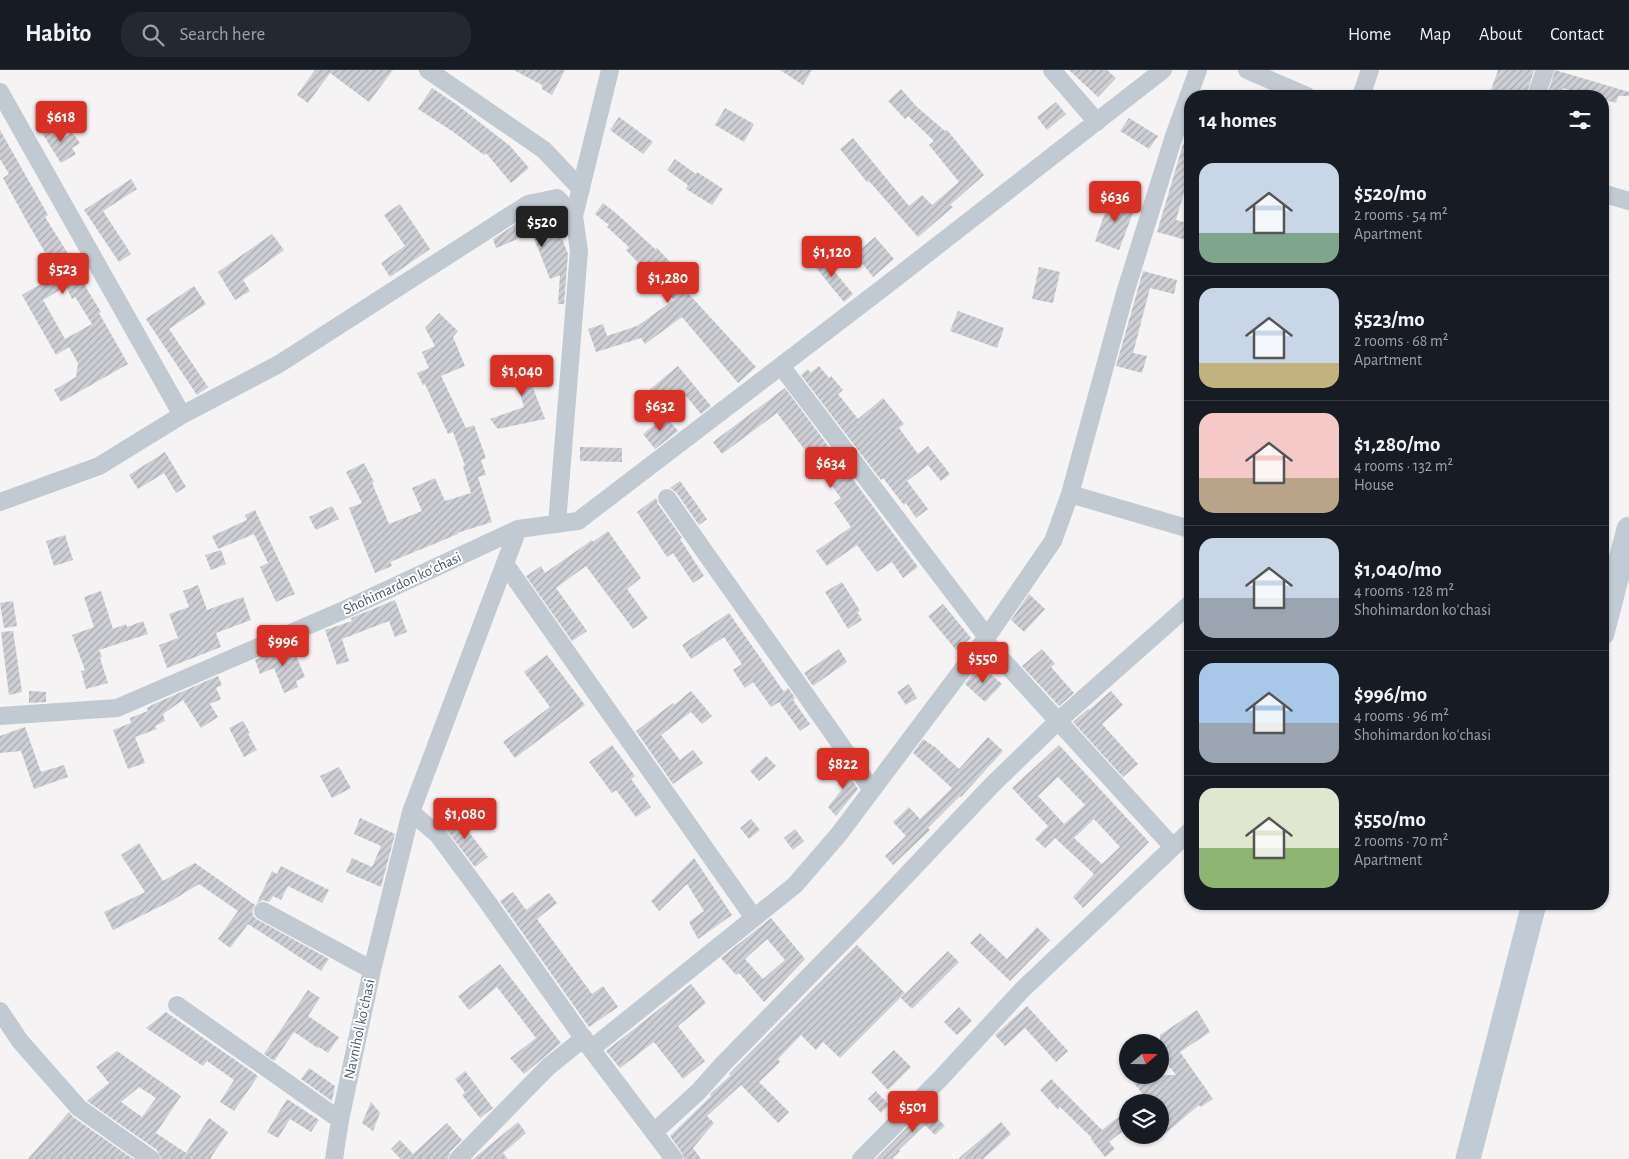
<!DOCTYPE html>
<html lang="en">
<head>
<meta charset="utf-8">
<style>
  :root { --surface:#171b24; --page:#242831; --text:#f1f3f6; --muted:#9ea1a6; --line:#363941; --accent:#d93025 }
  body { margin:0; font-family:"Alegreya Sans",sans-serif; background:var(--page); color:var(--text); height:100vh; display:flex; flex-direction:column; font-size:19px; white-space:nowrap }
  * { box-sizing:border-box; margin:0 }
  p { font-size:16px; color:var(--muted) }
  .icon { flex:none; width:28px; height:28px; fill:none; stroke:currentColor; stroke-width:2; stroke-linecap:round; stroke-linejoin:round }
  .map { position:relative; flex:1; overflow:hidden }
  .sheet { position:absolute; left:1184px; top:20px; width:425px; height:820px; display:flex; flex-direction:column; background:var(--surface); border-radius:20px; box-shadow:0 1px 4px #0004 }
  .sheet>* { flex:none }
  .needle { width:32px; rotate:70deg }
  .buttons { position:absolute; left:1119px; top:964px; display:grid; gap:10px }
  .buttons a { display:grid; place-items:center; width:50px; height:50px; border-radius:50%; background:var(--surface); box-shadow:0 1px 4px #0004; font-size:25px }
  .price { position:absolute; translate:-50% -42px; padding:0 11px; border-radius:5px; background:var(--accent); color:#fff; font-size:16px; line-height:32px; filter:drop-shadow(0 1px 2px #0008) }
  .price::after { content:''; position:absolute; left:50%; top:30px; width:15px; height:11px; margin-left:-8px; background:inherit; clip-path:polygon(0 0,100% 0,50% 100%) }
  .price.current { background:#222; color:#fff }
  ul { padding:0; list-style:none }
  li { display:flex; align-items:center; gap:15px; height:125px; padding:0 15px }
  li+li { border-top:1px solid var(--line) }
  li span { display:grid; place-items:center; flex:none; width:140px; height:100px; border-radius:15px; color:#555 }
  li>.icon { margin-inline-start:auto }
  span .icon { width:60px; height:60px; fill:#fffc; stroke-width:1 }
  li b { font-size:21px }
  h2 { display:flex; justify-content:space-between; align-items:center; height:60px; padding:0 15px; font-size:21px }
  header { display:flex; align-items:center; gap:30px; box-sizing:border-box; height:70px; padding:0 25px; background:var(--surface); border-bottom:1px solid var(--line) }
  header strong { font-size:24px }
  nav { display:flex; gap:28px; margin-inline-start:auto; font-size:18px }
  .search { width:350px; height:45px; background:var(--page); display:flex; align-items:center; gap:12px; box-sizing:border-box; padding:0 18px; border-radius:20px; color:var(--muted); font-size:19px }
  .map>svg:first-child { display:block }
  .building { fill:url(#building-hatch); fill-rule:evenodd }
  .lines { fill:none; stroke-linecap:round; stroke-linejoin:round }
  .street { stroke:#c1cad2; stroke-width:18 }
  .secondary { stroke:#c1cbd6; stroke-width:25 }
  .labels { text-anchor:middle; stroke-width:4; stroke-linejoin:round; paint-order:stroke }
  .street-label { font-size:15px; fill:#4a5661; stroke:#fff }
</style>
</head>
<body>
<header>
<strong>Habito</strong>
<div class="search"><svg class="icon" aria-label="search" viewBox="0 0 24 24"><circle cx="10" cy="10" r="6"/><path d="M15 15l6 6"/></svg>Search here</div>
<nav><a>Home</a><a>Map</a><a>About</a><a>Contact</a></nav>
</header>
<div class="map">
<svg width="1629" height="1089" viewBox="0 0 1629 1089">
  <defs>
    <pattern id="building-hatch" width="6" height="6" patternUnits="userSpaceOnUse" patternTransform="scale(1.25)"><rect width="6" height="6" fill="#cdcfd5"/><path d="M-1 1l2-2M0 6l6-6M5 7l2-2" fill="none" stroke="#a8abb0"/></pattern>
  </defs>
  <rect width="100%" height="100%" fill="#f5f3f3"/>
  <path class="building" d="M315 0H393L369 32 330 3 308 33 297 25Z
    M514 0H565L552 25 542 19V15Z
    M780 0H812L803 15Z
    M1069 0H1107L1116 8 1098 27Z
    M1498 0H1534L1526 26H1489Z
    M1555 0 1629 22V26H1618L1616 33 1602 29V26H1589L1563 18 1561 26H1547Z
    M432 18 456 34 510 76 529 98 511 113 486 83 484 85 452 61 418 39Z
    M901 19 917 37 945 61 947 60 984 105 950 135 953 137 918 167 869 111 867 112 840 79 853 68 909 136 922 125 932 135 959 112 929 75 934 71 908 46 905 49 888 31Z
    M1056 32 1066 44 1047 60 1037 47Z
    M725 38 754 54 744 72 715 55Z
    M619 47 653 72 643 84 610 60Z
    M1129 48 1158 66 1149 79 1120 61Z
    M57 54 65 67 72 62 80 73 72 78 76 84 61 93 42 63Z
    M0 60 48 145 45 147 72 190 85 216 101 242 99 243 128 294 61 332 54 320 76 307 78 293 69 277 56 285 22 225 58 204 30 157 3 108 9 104 0 89ZM66 216 72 229 75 227 92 254 65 269 43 230Z
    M1183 74 1190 76V90L1186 109 1190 110V124L1184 123 1176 150 1190 154V171L1157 162Z
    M675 89 696 104 697 102 723 119 712 135 686 119 688 115 667 100Z
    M131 109 137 119 103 141 131 184 119 192 84 140Z
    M1111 126 1136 135 1119 180 1095 171Z
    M603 133 617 144 655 179 657 178 692 215 686 221 756 297 738 313 682 247 645 274 641 268 596 282 588 259 603 254 607 266 637 256 674 230 626 180 629 177 607 157 609 155 595 144Z
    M400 134 430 179 390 207 381 193 405 176 384 145Z
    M538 145 544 161 557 156 568 184 564 234H558L560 205 550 209 532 163 496 178 493 169 519 152Z
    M272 164 284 180 243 210 250 221 235 230 218 202Z
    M875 167 894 189 873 207 855 184Z
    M821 185 853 224 844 232 812 193Z
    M1039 197 1060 202 1053 233 1032 229Z
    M1143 201 1177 210 1174 224 1150 218 1133 283 1147 286 1142 303 1116 296Z
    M194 216 206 234 169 259 208 317 197 325 146 249Z
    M958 241 1004 258 997 278 950 261Z
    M439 243 458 261 453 267 465 296 441 306 466 358 474 355 486 388 481 390 486 405 478 407 492 452 457 463 458 464 390 492 392 496 375 503 349 438 362 433 346 402 364 393 374 412 372 413 389 454 422 441 412 418 435 408 445 431 471 423 463 397 465 396 453 362 448 364 425 314 423 315 417 303 429 298 422 282 435 276 425 258Z
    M527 285 537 311 531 313 545 349 498 359 490 349 524 337 510 292Z
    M678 296 711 336 701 344 681 320 650 346 637 330Z
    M819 296 829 308 831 306 843 320 838 324 858 349 883 328 904 354 899 358 918 384 928 376 950 404 941 411 928 395 907 411 928 439 916 448 906 433 904 435 883 408 881 410 801 305 808 299 810 303Z
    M785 318 918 497 903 508 892 492 877 502 857 475 827 496 816 481 851 457 834 433 841 428 777 343 722 384 713 372Z
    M665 346 678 361 655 379 643 364Z
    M580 377 622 378V392L580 391Z
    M165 382 186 417 176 423 164 403 138 419 129 405Z
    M680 411 707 449 699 455 676 422 670 418Z
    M656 428 658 434 682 468 680 469 704 506 693 513 673 483 667 487 637 442Z
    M332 436 339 449 316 460 309 447Z
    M255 440 295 524 276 532 260 497 268 493 254 464 218 479 212 466 247 450 245 445Z
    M608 461 641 508 627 519 648 548 633 559 586 496 556 518 587 561 572 571 526 506 541 496 545 503 592 470 593 472Z
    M65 465 73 490 54 496 46 471Z
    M221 480 226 494 211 500 205 485Z
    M842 512 860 541 857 542 862 550 848 559 825 522Z
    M198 515 207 540 243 527 251 550 216 563 221 577 167 598 159 575 178 568 169 544 189 537 183 521Z
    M101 521 113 559 126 554 127 557 143 551 148 564 99 580 102 587 100 588 108 613 86 619 81 601 85 600 72 565 94 557 84 527Z
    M1029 524 1045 539 1024 562 1011 550Z
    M395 530 407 562 395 567 389 551 342 569 349 591 337 595 325 560 352 551 351 548Z
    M13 531 17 556 4 558 0 533Z
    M943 534 971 568 956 580 928 546Z
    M729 543 784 622 788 618 795 628 793 630 810 654 800 661 779 632 771 637 753 612 745 618 733 600 742 594 724 567 691 589 682 575Z
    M13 561 22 622 9 625 1 562Z
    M291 574 305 607 296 611 298 617 284 623 274 598 260 604 255 590Z
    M839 579 847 592 813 616 804 603Z
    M1042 579 1055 594 1051 597 1074 623 1059 636 1022 596Z
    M547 585 585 635 515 688 503 672 550 637 524 602Z
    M980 595 1002 614 985 632 965 614Z
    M218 606 222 615 216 618 221 629 210 634 218 647 201 658 183 630 163 644 165 651 155 656 157 659 135 667 145 693 128 699 113 660 131 653 130 648 148 641 147 638 154 634Z
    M909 614 917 628 906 635 897 622Z
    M29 621 46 622V632L29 633Z
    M691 621 712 646 702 654 691 642 661 665 680 690 693 680 703 693 673 714 636 661 673 633 674 635Z
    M1111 621 1123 635 1102 654 1138 694 1123 707 1073 652 1088 639 1089 640Z
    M243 651 250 663 248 664 257 680 244 687 229 658Z
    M25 657 41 702 64 695 68 707 34 719 21 681 0 683V666Z
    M988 667 1003 681 961 727 960 726 928 758 930 760 893 795 885 786 906 766 893 752 909 737 920 749 952 718 913 683 923 669 935 677 959 699Z
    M612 675 635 706 631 709 651 737 636 747 616 720 612 723 589 692Z
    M1059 675 1149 772 1083 838 1073 827 1094 804 1055 768 1045 778 1035 769 1048 756 1012 718ZM1058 707 1085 735 1064 754 1038 726ZM1094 749 1120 777 1102 794 1074 768Z
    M766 686 776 696 759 711 750 701Z
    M842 695 858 719 836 746 828 737 843 718 831 703Z
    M339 697 351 718 332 728 320 706Z
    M455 744 488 787 475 797 442 754Z
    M360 748 395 764 381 817 346 802 352 788 372 797 381 776 354 764Z
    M751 749 760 760 749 769 740 758Z
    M795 759 804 771 793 780 784 768Z
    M139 773 163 811 195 793 255 835 252 842 254 847 258 850 329 889 321 901 248 854 230 878 218 869 238 841 199 814 173 830 113 860 104 842 145 822 121 785Z
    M694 788 732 845 698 869 689 852 704 841 687 814 659 841 651 831Z
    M281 796 329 820 322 833 288 816 281 830 273 826 269 832 263 830 257 833 272 801 277 804Z
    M513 822 526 840 549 823 557 833 537 849 592 924 603 916 618 937 589 957 500 831Z
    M771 848 805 889 764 932 739 903 736 905 721 888ZM767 869 785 890 763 909 745 889Z
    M1037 857 1050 870 1010 911 970 873 980 863 1007 889Z
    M857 875 905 923 840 988 823 972 816 980 801 965 778 989 780 992 759 1012 789 1042 778 1053 741 1015 707 1046 714 1053 693 1078 701 1089H684L682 1083 670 1066 711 1026 710 1025 711 1023 731 1005 729 1004Z
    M948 881 959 892 912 939 901 928Z
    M500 894 561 973 524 1004 510 988 536 968 497 917 469 940 458 926Z
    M691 914 706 933 678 956 705 991 683 1009 654 972 620 998 606 981Z
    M308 920 320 928 308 946 339 967 328 983 319 977 318 978 294 962 274 991 264 984Z
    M1027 936 1068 981 1056 992 1025 958 1005 976 995 965Z
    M959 937 972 951 957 965 944 952Z
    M1197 940 1210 962 1180 982 1213 1029 1201 1037 1199 1035 1160 1068V1032H1136L1144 1026 1128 1005H1176L1160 985V965Z
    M166 942 258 1006 234 1041 220 1032 234 1010 207 991 203 996 146 958Z
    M894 980 911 997 888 1020 871 1002Z
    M117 981 181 1026 156 1063 186 1083 209 1048 228 1062 210 1089H161L157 1080 87 1031 109 1013 96 997ZM139 1017 156 1028 142 1047 121 1032Z
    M309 998 335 1016 332 1031 301 1009Z
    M465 1001 493 1038 480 1048 462 1025 465 1022 455 1009Z
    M1051 1009 1102 1060 1128 1039V1057L1109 1072 1115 1079 1105 1087 1091 1069 1092 1068 1060 1037 1058 1040 1040 1020Z
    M876 1021 889 1035 881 1043 868 1029Z
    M287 1029 319 1050 311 1062 290 1049 278 1068 267 1062Z
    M371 1032 380 1043 373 1061 362 1053Z
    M927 1037 945 1056 935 1065 925 1055 899 1080 900 1081 892 1089H876Z
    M69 1042 73 1047 133 1089H28Z
    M518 1052 526 1063 503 1083 508 1089H473Z
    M1001 1052 1011 1064 983 1089H958Z
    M447 1053 462 1070 450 1082 448 1089H401L391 1079 400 1070 413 1084Z"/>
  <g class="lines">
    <path class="street" d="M428 0 544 80 581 119
      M1052 0 1097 52
      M1247 0 1307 26
      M0 22 182 345
      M1361 26 1370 0
      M1536 26 1545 0
      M1602 123 1629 131
      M781 296 987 567
      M667 428C735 526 805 622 872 720
      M0 432 99 396 182 345 279 294 528 134 557 128 574 146
      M557 454 579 181 574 146 610 0
      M1190 459 1070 424 1125 223 1174 66 1198 0
      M505 494 754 848
      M985 571 1173 777
      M0 646 117 638 344 540 518 459 578 451 888 214 1163 0
      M411 742 438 765 486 830 591 979 674 1089
      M263 841 372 900
      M177 935 340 1050
      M0 941 20 971 79 1038 151 1089
      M591 979 795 815 839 764 987 567 1053 471 1070 424
      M654 1062 698 1022 723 994 864 850 992 715 1058 651 1190 534
      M334 1089 340 1050 372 900 411 742 518 459
      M458 1089 548 997 584 968
      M861 1089 941 1008 1022 920 1190 761"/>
    <path class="secondary" d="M1602 563 1629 459
      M1468 1089 1534 834"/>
  </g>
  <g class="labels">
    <g class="street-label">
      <text transform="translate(402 513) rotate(-25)" y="5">Shohimardon koʻchasi</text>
      <text transform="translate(359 959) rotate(-78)" y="5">Navnihol koʻchasi</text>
    </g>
  </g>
</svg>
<div class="buttons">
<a><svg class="needle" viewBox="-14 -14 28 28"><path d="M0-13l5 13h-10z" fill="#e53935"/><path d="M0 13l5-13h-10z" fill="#9ea1a6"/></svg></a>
<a><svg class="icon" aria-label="layers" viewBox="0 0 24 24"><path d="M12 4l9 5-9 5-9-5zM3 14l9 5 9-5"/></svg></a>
</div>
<b class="price" style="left:61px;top:73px">$618</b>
<b class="price" style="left:1115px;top:153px">$636</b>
<b class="price current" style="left:542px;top:178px">$520</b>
<b class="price" style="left:832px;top:208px">$1,120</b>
<b class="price" style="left:63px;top:225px">$523</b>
<b class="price" style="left:668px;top:234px">$1,280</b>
<b class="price" style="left:522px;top:327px">$1,040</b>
<b class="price" style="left:660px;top:362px">$632</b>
<b class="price" style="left:831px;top:419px">$634</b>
<b class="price" style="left:283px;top:597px">$996</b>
<b class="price" style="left:983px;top:614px">$550</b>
<b class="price" style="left:843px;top:720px">$822</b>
<b class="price" style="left:465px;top:770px">$1,080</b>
<b class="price" style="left:913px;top:1063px">$501</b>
<section class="sheet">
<h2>14 homes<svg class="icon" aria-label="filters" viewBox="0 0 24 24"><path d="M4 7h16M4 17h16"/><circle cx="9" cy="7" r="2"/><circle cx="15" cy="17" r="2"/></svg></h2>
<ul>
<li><span style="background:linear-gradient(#c9d6e8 70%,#7fa58c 0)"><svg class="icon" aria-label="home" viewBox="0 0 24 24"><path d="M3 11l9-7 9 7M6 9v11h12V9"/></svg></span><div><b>$520/mo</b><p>2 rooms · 54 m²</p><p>Apartment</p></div></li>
<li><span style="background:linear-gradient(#c9d6e8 75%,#c2b280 0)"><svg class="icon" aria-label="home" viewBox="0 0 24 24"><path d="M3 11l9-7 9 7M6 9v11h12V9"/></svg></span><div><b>$523/mo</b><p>2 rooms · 68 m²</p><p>Apartment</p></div></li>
<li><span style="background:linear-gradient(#f6c9c9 65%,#b9a48a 0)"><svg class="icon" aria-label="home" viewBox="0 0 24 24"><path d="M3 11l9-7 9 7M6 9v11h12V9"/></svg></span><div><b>$1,280/mo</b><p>4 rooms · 132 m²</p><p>House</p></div></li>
<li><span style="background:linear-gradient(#c9d6e8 60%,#9aa5b1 0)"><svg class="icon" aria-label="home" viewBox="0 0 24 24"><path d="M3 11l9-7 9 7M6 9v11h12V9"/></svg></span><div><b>$1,040/mo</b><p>4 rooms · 128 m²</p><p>Shohimardon koʻchasi</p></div></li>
<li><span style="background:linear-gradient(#a9c7e8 60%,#9aa5b1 0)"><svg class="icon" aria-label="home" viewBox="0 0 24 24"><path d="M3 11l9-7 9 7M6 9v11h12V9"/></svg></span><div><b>$996/mo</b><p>4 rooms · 96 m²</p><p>Shohimardon koʻchasi</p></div></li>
<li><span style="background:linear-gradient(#dfe7d0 60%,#8fb573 0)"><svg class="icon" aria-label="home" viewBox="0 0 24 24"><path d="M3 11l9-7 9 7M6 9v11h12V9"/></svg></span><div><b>$550/mo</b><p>2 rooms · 70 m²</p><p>Apartment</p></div></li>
</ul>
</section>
</div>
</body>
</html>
